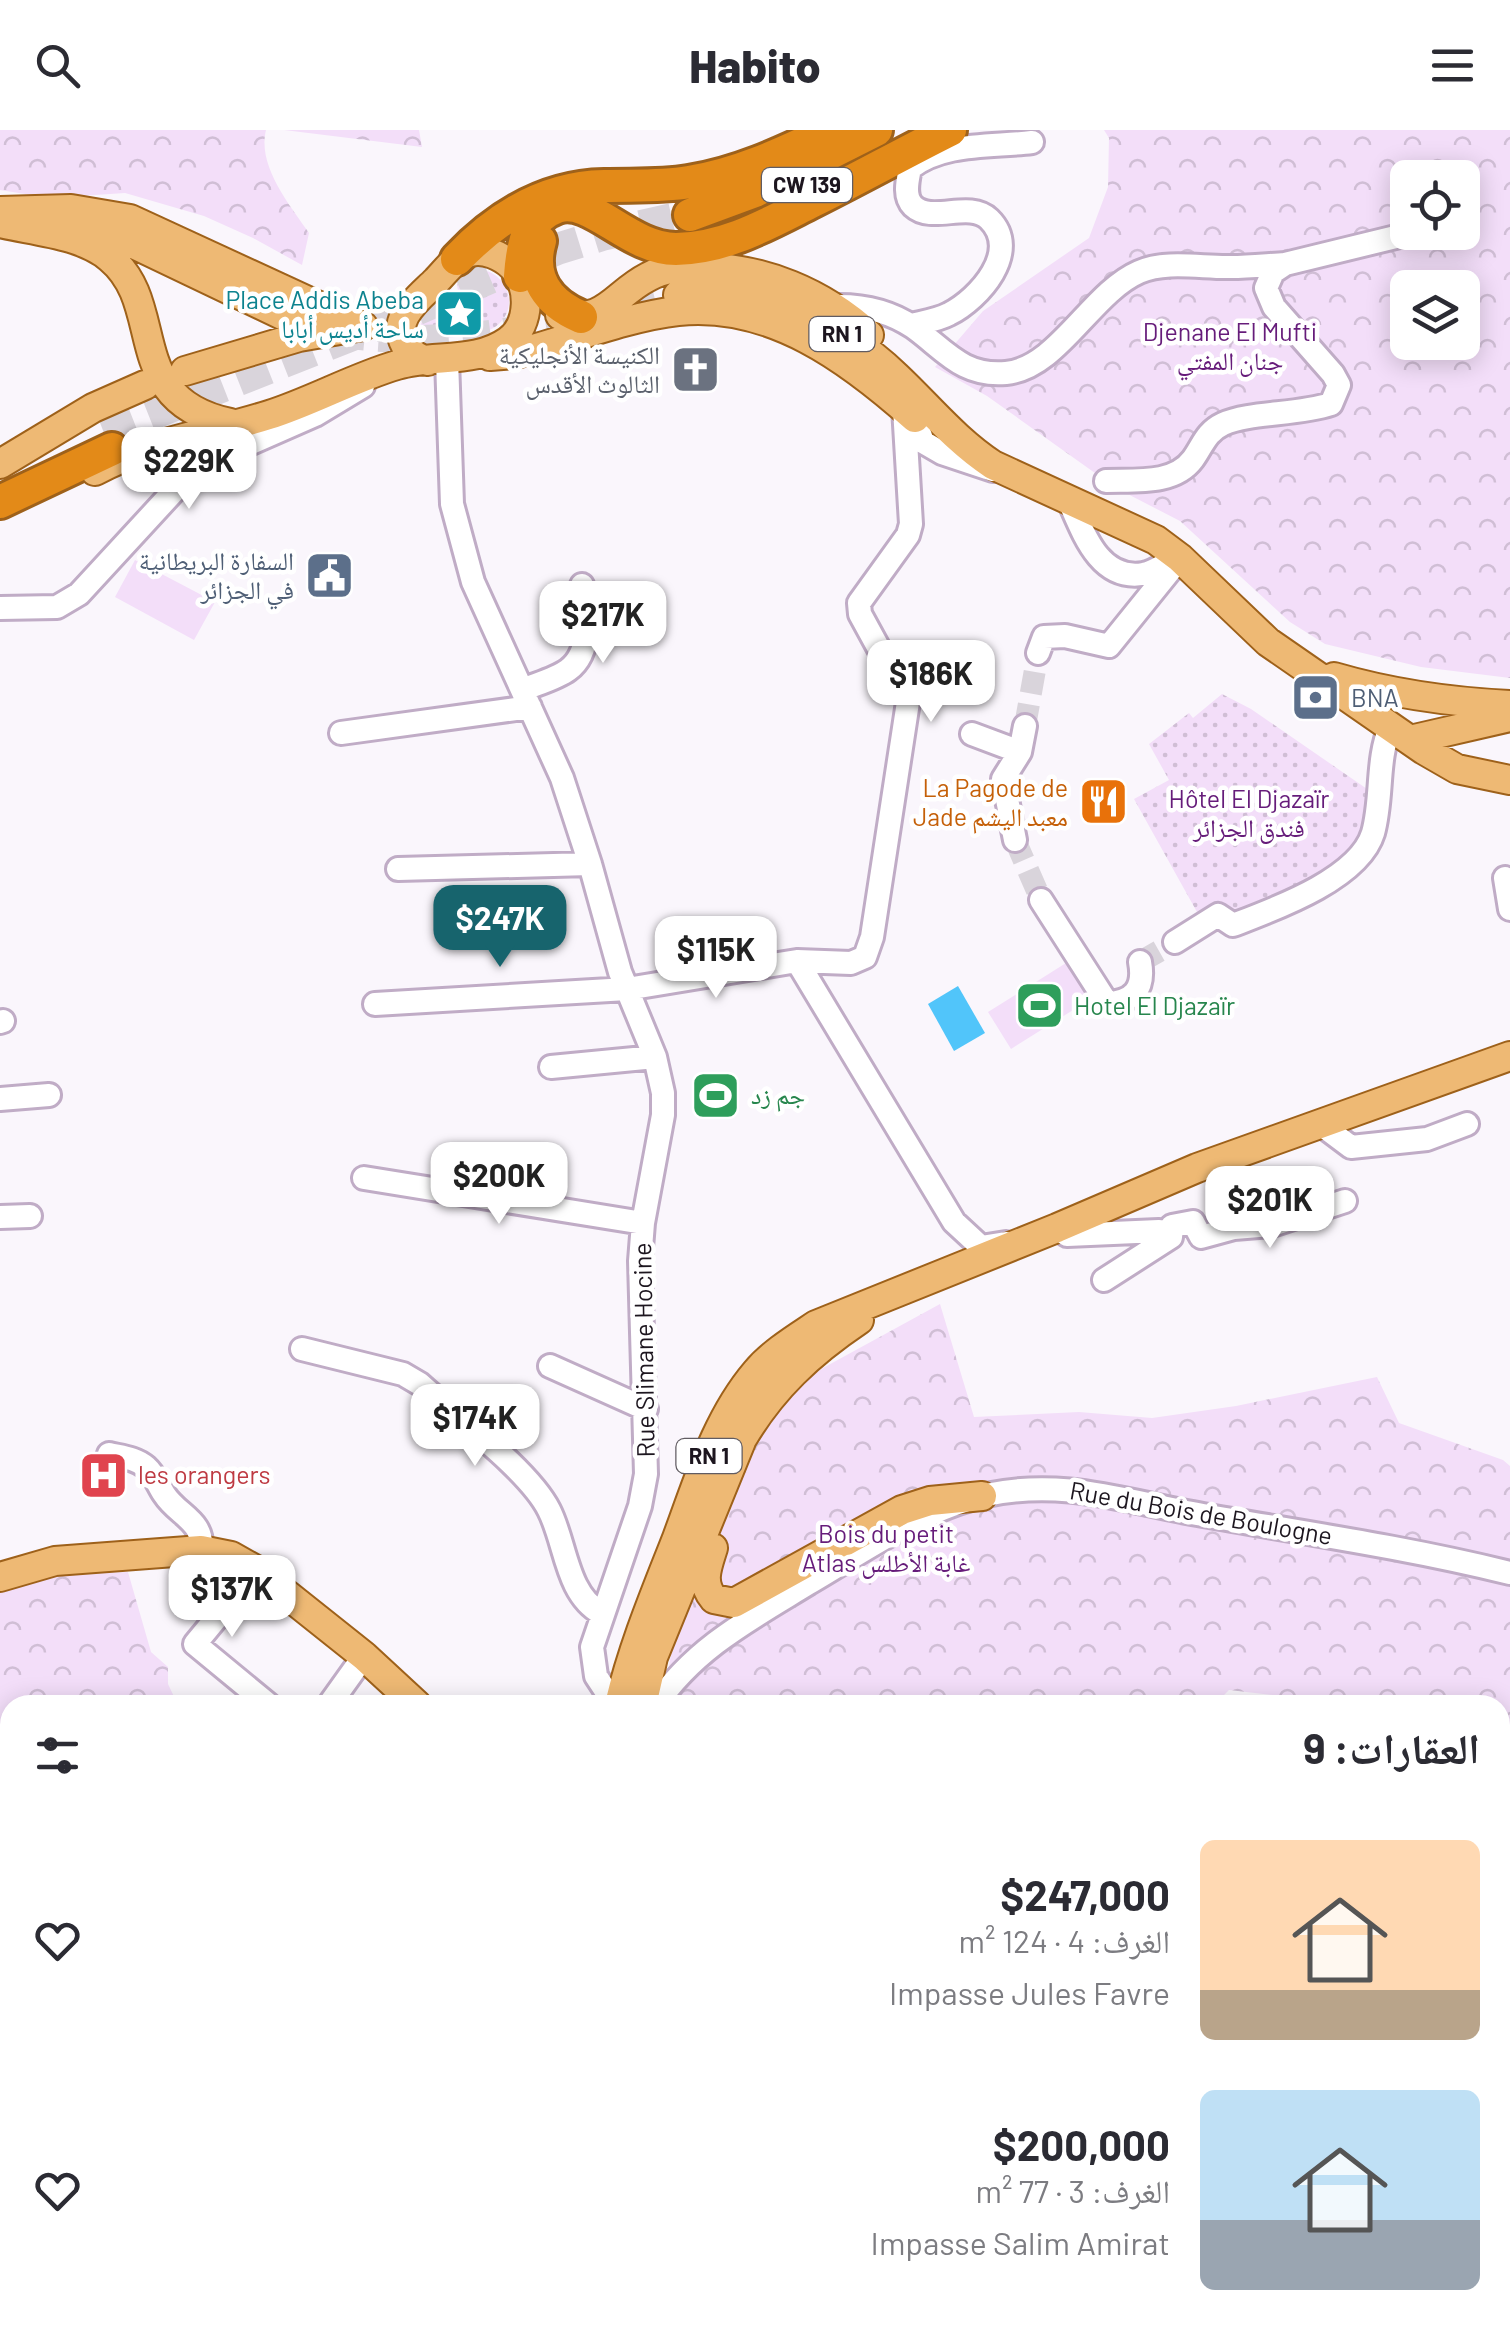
<!DOCTYPE html>
<html lang="ar">
<head>
<meta charset="utf-8">
<style>
  :root { --surface:#fff; --page:#f7f7f7; --text:#2b2b33; --muted:#7c7c81; --accent:#17646d }
  body { margin:0; font-family:Barlow,"Noto Naskh Arabic",sans-serif; background:var(--page); color:var(--text); direction:rtl; height:100vh; display:flex; flex-direction:column; font-size:38px; white-space:nowrap }
  * { box-sizing:border-box; margin:0 }
  p { font-size:32px; color:var(--muted) }
  .icon { flex:none; width:55px; height:55px; fill:none; stroke:currentColor; stroke-width:2; stroke-linecap:round; stroke-linejoin:round }
  .map { position:relative; flex:1; overflow:hidden; direction:ltr }
  .sheet { position:absolute; left:0px; top:1565px; width:1510px; height:640px; display:flex; flex-direction:column; background:var(--surface); border-radius:30px 30px 0 0; box-shadow:0 5px 25px #0003; direction:rtl }
  .sheet>* { flex:none }
  .controls { position:absolute; left:1390px; top:30px; display:grid; gap:20px }
  .controls a { display:grid; place-items:center; width:90px; height:90px; border-radius:15px; background:var(--surface); box-shadow:0 5px 25px #0003; font-size:50px }
  .price { position:absolute; translate:-50% -85px; padding:0 22px; border-radius:20px; background:#fff; color:#222; font-size:32px; line-height:65px; filter:drop-shadow(0 2px 5px #0008) }
  .price::after { content:''; position:absolute; left:50%; top:60px; width:30px; height:22px; margin-left:-15px; background:inherit; clip-path:polygon(0 0,100% 0,50% 100%) }
  .price.selected { background:var(--accent); color:#fff }
  ul { padding:0; list-style:none }
  li { display:flex; align-items:center; gap:30px; height:250px; padding:0 30px }
  li span { display:grid; place-items:center; flex:none; width:280px; height:200px; border-radius:15px; color:#555 }
  li>.icon { margin-inline-start:auto }
  span .icon { width:120px; height:120px; fill:#fffc; stroke-width:1 }
  li b { font-size:42px }
  h2 { display:flex; justify-content:space-between; align-items:center; height:120px; padding:0 30px; font-size:42px }
  header { display:flex; justify-content:space-between; align-items:center; height:130px; padding:0 30px; background:var(--surface); font-size:45px; font-weight:800 }
  .map>svg:first-child { display:block }
  .forest { fill:url(#forest-crowns); fill-rule:evenodd }
  .garden { fill:url(#garden-dots) }
  .pitch { fill:#f3def9 }
  .water { fill:#51c5fa }
  .lines { fill:none; stroke-linecap:round; stroke-linejoin:round }
  .minor-tunnel { stroke:#d9d4db; stroke-width:22; stroke-dasharray:22 11; stroke-linecap:butt }
  .major-tunnel { stroke:#d9d4db; stroke-width:28; stroke-dasharray:28 14; stroke-linecap:butt }
  .highway-tunnel { stroke:#d9d4db; stroke-width:32; stroke-dasharray:32 16; stroke-linecap:butt }
  .minor-casing { stroke:#c0acc6; stroke-width:28 }
  .major-casing { stroke:#9e611a; stroke-width:32 }
  .highway-casing { stroke:#9e611a; stroke-width:38 }
  .minor { stroke:#fff; stroke-width:22 }
  .major { stroke:#eeb974; stroke-width:28 }
  .highway { stroke:#e38a18; stroke-width:32 }
  .labels { text-anchor:middle; stroke-width:9; stroke-linejoin:round; paint-order:stroke }
  .shield { fill:#fff; stroke:#615c62; stroke-width:2.5 }
  .shield-label { font-size:22px; font-weight:bold; fill:#1d161f }
  .culture-label { font-size:25px; fill:#0d838f; stroke:#fff; text-anchor:end }
  .park-label { font-size:25px; fill:#661c7a; stroke:#fff }
  .worship-label { font-size:25px; fill:#5b616d; stroke:#fff; text-anchor:end }
  .service-label { font-size:25px; fill:#4e5e75; stroke:#fff; text-anchor:end }
  .food-label { font-size:25px; fill:#c56008; stroke:#fff; text-anchor:end }
  .leisure-label { font-size:25px; fill:#27864d; stroke:#fff; text-anchor:start }
  .street-label { font-size:25px; fill:#1d161f; stroke:#fff }
  .health-label { font-size:25px; fill:#be3a42; stroke:#fff; text-anchor:start }
</style>
</head>
<body>
<header><svg class="icon" aria-label="menu" viewBox="0 0 24 24"><path d="M4 6h16M4 12h16M4 18h16"/></svg>Habito<svg class="icon" aria-label="search" viewBox="0 0 24 24"><circle cx="10" cy="10" r="6"/><path d="M15 15l6 6"/></svg></header>
<div class="map">
<svg width="1510" height="2205" viewBox="0 0 1510 2205">
  <defs>
    <pattern id="forest-crowns" width="20" height="18" patternUnits="userSpaceOnUse" patternTransform="scale(2.5)"><rect width="20" height="18" fill="#f3def9"/><path d="M2 6a3 3 0 1 1 6 0M12 15a3 3 0 1 1 6 0" fill="none" stroke="#d0bed5"/></pattern>
    <pattern id="garden-dots" width="8" height="8" patternUnits="userSpaceOnUse" patternTransform="scale(2.5)"><rect width="8" height="8" fill="#f3def9"/><path d="M2 2h.1M6 6h.1" fill="none" stroke="#d0bed5" stroke-width="1.8" stroke-linecap="round"/></pattern>
  </defs>
  <rect width="100%" height="100%" fill="#faf6fc"/>
  <path class="forest" d="M0 0H266C257 36 290 75 309 103L302 135 253 108 204 86 125 63 50 68 0 60Z
    M284 0H419L422 17Z
    M1104 0H1510V548L1421 537 1325 514 1290 492 1180 391 1116 358 987 266 935 237 983 181 1089 108 1108 57 1109 8ZM1408 48H1462V102H1408ZM1408 158H1462V212H1408Z
    M940 1174 974 1287 1079 1282 1152 1288 1236 1276 1377 1247 1399 1293 1503 1330 1510 1336V1824L1500 1783V1575H1361L1229 1560 1214 1575H663L672 1517 772 1276 823 1238Z
    M128 1442 151 1522 168 1537V1554L178 1575H10V1827L0 1824V1460C42 1445 84 1443 128 1442Z
    M1500 1934 1510 1938V2205H1445L1417 2195H1500Z
    M1140 2195H1304L1341 2205H1104Z"/>
  <path class="garden" d="M484 140C510 147 519 180 495 197 486 203 474 204 464 206L457 154 469 142Z
    M452 159 456 207 427 210 421 202V193Z
    M1222 564 1251 579 1370 661 1364 699 1341 734 1235 786 1216 775 1197 782 1134 669 1169 650 1149 614 1189 583 1193 588Z"/>
  <path class="pitch" d="M135 430 215 472 194 510 115 467Z
    M1066 833 1089 870 1011 919 988 882Z"/>
  <path class="water" d="M958 856 985 903 954 921 928 874Z"/>
  <g class="lines">
    <path class="minor-tunnel" d="M1025 596 1038 523
      M1015 710 1041 770
      M1140 832 1175 812"/>
    <path class="major-tunnel" d="M337 203C451 222 568 192 678 165"/>
    <path class="highway-tunnel" d="M104 303 413 181 557 119 602 105 690 85"/>
    <defs>
      <path id="minor" d="M833 176C862 175 888 180 913 197 944 219 962 247 1006 243 1058 238 1091 163 1139 142 1166 130 1203 138 1231 137 1249 137 1267 135 1285 134
        M911 195C924 192 938 190 949 184 979 169 1022 121 989 89 969 70 932 94 913 76 903 66 908 49 910 38 943 12 992 17 1032 12
        M447 230 452 374 473 452 562 648 590 734 620 842 655 927 663 963V985L643 1093 640 1131 646 1344 640 1376 592 1517 596 1546 615 1575
        M914 287 923 312 942 323 993 340
        M1106 351C1135 350 1174 355 1193 329 1203 315 1206 302 1223 294 1249 282 1298 285 1331 274L1339 255 1333 244 1274 177 1266 158 1273 142 1285 134 1408 104 1440 103
        M1069 371C1083 402 1099 451 1143 444 1152 443 1163 435 1172 431
        M0 478 57 477 79 464 196 337 315 285 363 256
        M1038 523 1044 507 1065 506 1109 516 1180 428
        M522 560C536 554 556 549 568 540 593 522 587 481 582 455
        M341 603 530 577
        M972 604 1020 622
        M1015 710 1003 649 1020 622 1025 596
        M398 739 590 734
        M1505 748 1510 779
        M1041 770 1107 873C1133 872 1145 859 1140 832
        M1175 812 1218 785 1233 795C1275 779 1359 749 1373 703 1383 667 1376 630 1391 595
        M797 831 954 1092 981 1117 1006 1113
        M375 874 627 859 797 831 851 833 865 827 872 807 908 572 860 484 859 473 908 405 911 394 904 278
        M0 892 3 891
        M551 937 655 927
        M0 969 49 965
        M1319 993 1351 1017 1427 1009 1467 994
        M364 1048 643 1093
        M0 1087 30 1086
        M1057 1098 1067 1105 1159 1101 1171 1107 1104 1150
        M1171 1107 1172 1096 1193 1092 1201 1107 1234 1098 1272 1095 1345 1071
        M302 1219 403 1244 420 1254C456 1287 529 1340 549 1380 566 1413 566 1464 601 1483
        M550 1236 646 1279
        M109 1324C122 1327 136 1328 146 1337 155 1345 158 1355 164 1364 178 1386 204 1390 201 1420
        M256 1440 195 1514 269 1575
        M329 1575 364 1526
        M656 1575C694 1518 752 1488 809 1453 864 1421 922 1379 986 1365 1065 1348 1126 1372 1203 1385 1306 1403 1409 1418 1510 1443
        M1500 1661 1510 1671
        M0 1735 6 1712
        M1500 1879 1510 1880
        M0 2038 10 2028
        M0 2102 10 2116
        M133 2195 140 2205
        M32 2205 39 2195
        M429 2205 437 2195"/>
      <path id="major" d="M0 81 71 79 130 89 362 196
        M0 93C34 101 82 104 110 128 168 176 121 270 230 293
        M76 94 119 107 297 192
        M678 165C759 158 838 190 896 246 929 277 955 310 993 335L1156 410 1180 428 1268 512 1424 620 1457 639 1510 650
        M560 185C606 194 613 165 648 147 664 138 682 137 700 137 764 138 822 162 869 205
        M490 226 516 224C565 211 630 186 678 181 771 171 850 230 915 288
        M185 241 299 207 363 196
        M0 334 93 278 145 255
        M95 341C150 311 210 304 269 285 313 271 353 248 397 235 433 224 476 234 508 211 531 195 531 154 512 136 502 126 484 118 470 122 456 126 446 141 436 151 426 161 412 172 405 185 394 205 408 227 428 231
        M1334 547C1392 564 1450 572 1510 575
        M1410 610 1510 587
        M713 1418C707 1437 700 1453 714 1469L734 1473 902 1380 930 1371 982 1366
        M0 1447 55 1431 201 1420 231 1426 256 1440 364 1526 417 1575
        M619 1575C633 1516 655 1464 677 1408 698 1352 716 1289 756 1242 772 1223 795 1209 816 1195L1057 1098 1197 1038 1510 926
        M642 1575 653 1527 742 1309C772 1258 810 1223 859 1190
        M706 2195 708 2205
        M773 2195 776 2205
        M884 2195 919 2205
        M1367 2195 1395 2205
        M794 2205 804 2195
        M1009 2205 1051 2195"/>
      <path id="highway" d="M690 85 755 61 876 0
        M540 111C529 148 548 173 581 187
        M457 129C497 87 546 57 604 56 633 55 660 57 689 52 740 44 785 22 832 0
        M520 146C522 117 526 88 557 77 591 65 628 119 676 119 727 118 769 93 813 71 859 48 904 23 950 0
        M0 372 112 319"/>
    </defs>
    <use href="#minor" class="minor-casing"/>
    <use href="#major" class="major-casing"/>
    <use href="#highway" class="highway-casing"/>
    <use href="#minor" class="minor"/>
    <use href="#major" class="major"/>
    <use href="#highway" class="highway"/>
  </g>
  <defs>
    <symbol id="sight-square" viewBox="-11 -11 22 22"><rect x="-9" y="-9" width="18" height="18" rx="4" fill="#0f9aa8" stroke="#fff"/><path d="M0-6L1.8-2.2L6-1.7L2.9 1.2L3.7 5.4L0 3.3L-3.7 5.4L-2.9 1.2L-6-1.7L-1.8-2.2Z" fill="#fff"/></symbol>
    <symbol id="church-square" viewBox="-11 -11 22 22"><rect x="-9" y="-9" width="18" height="18" rx="4" fill="#6b7280" stroke="#fff"/><path d="M-1.2-6h2.4v3.5h3.3v2.4h-3.3V6h-2.4V-.1h-3.3v-2.4h3.3Z" fill="#fff"/></symbol>
    <symbol id="civic-square" viewBox="-11 -11 22 22"><rect x="-9" y="-9" width="18" height="18" rx="4" fill="#5c6f8a" stroke="#fff"/><path d="M-.6-6.5H3V-4.5H.6V-3L4-1V1h2V6H-6V1h2V-1L-.6-3ZM-1.2 2.5V6h2.4V2.5Z" fill="#fff"/></symbol>
    <symbol id="bank-square" viewBox="-11 -11 22 22"><rect x="-9" y="-9" width="18" height="18" rx="4" fill="#5c6f8a" stroke="#fff"/><path d="M-6-4H6V4H-6ZM0-2.3a2.3 2.3 0 1 0 0 4.6a2.3 2.3 0 1 0 0-4.6Z" fill="#fff"/></symbol>
    <symbol id="restaurant-square" viewBox="-11 -11 22 22"><rect x="-9" y="-9" width="18" height="18" rx="4" fill="#e8710a" stroke="#fff"/><path d="M-5-6h1v4h1v-4h1v4h1v-4h1v5L-1.5 .5V6h-2V.5L-5-1ZM5-6V6H3V1.5H1.5Q1.5-4 5-6Z" fill="#fff"/></symbol>
    <symbol id="stadium-square" viewBox="-11 -11 22 22"><rect x="-9" y="-9" width="18" height="18" rx="4" fill="#2e9e5b" stroke="#fff"/><path d="M0-5a6.5 5 0 1 0 0 10a6.5 5 0 1 0 0-10ZM-3.5-1.8h7v3.6h-7Z" fill="#fff"/></symbol>
    <symbol id="hospital-square" viewBox="-11 -11 22 22"><rect x="-9" y="-9" width="18" height="18" rx="4" fill="#e0444e" stroke="#fff"/><path d="M-5-5h3v3.5h4V-5h3V5h-3V1.5h-4V5h-3Z" fill="#fff"/></symbol>
  </defs>
  <g fill-rule="evenodd">
    <use href="#sight-square" x="432" y="156" width="55" height="55"/>
    <use href="#church-square" x="668" y="212" width="55" height="55"/>
    <use href="#civic-square" x="302" y="418" width="55" height="55"/>
    <use href="#bank-square" x="1288" y="540" width="55" height="55"/>
    <use href="#restaurant-square" x="1076" y="644" width="55" height="55"/>
    <use href="#stadium-square" x="1012" y="848" width="55" height="55"/>
    <use href="#stadium-square" x="688" y="938" width="55" height="55"/>
    <use href="#hospital-square" x="76" y="1318" width="55" height="55"/>
  </g>
  <g class="labels">
    <g class="shield">
      <rect x="762" y="38" width="90" height="34" rx="8"/>
      <rect x="809.5" y="187" width="65" height="34" rx="8"/>
      <rect x="676.5" y="1309" width="65" height="34" rx="8"/>
    </g>
    <g class="shield-label">
      <text x="807" y="63">CW 139</text>
      <text x="842" y="212">RN 1</text>
      <text x="709" y="1334">RN 1</text>
    </g>
    <g class="culture-label">
      <text x="424" y="179">Place Addis Abeba<tspan x="424" dy="29">ساحة أديس أبابا</tspan></text>
    </g>
    <g class="park-label">
      <text x="1230" y="211">Djenane El Mufti<tspan x="1230" dy="29">جنان المفتي</tspan></text>
      <text x="1249" y="678">Hôtel El Djazaïr<tspan x="1249" dy="29">فندق الجزائر</tspan></text>
      <text x="886" y="1413">Bois du petit<tspan x="886" dy="29">Atlas غابة الأطلس</tspan></text>
    </g>
    <g class="worship-label">
      <text x="660" y="234">الكنيسة الأنجليكية<tspan x="660" dy="29">الثالوث الأقدس</tspan></text>
    </g>
    <g class="service-label">
      <text x="294" y="440">السفارة البريطانية<tspan x="294" dy="29">في الجزائر</tspan></text>
      <text x="1351" y="577" text-anchor="start">BNA</text>
    </g>
    <g class="food-label">
      <text x="1068" y="667">La Pagode de<tspan x="1068" dy="29">Jade معبد اليشم</tspan></text>
    </g>
    <g class="leisure-label">
      <text x="1074" y="885">Hotel El Djazaïr</text>
      <text x="751" y="974">جم زد</text>
    </g>
    <g class="street-label">
      <text transform="translate(644 1220) rotate(-91)" y="9">Rue Slimane Hocine</text>
      <text transform="translate(1201 1383) rotate(10)" y="9">Rue du Bois de Boulogne</text>
    </g>
    <g class="health-label">
      <text x="138" y="1354">les orangers</text>
    </g>
  </g>
</svg>
<div class="controls">
<a><svg class="icon" aria-label="locate" viewBox="0 0 24 24"><circle cx="12" cy="12" r="6"/><path d="M12 2v4M12 18v4M2 12h4M18 12h4"/></svg></a>
<a><svg class="icon" aria-label="layers" viewBox="0 0 24 24"><path d="M12 4l9 5-9 5-9-5zM3 14l9 5 9-5"/></svg></a>
</div>
<b class="price" style="left:189px;top:382px">$229K</b>
<b class="price" style="left:603px;top:536px">$217K</b>
<b class="price" style="left:931px;top:595px">$186K</b>
<b class="price selected" style="left:500px;top:840px">$247K</b>
<b class="price" style="left:716px;top:871px">$115K</b>
<b class="price" style="left:499px;top:1097px">$200K</b>
<b class="price" style="left:1270px;top:1121px">$201K</b>
<b class="price" style="left:475px;top:1339px">$174K</b>
<b class="price" style="left:232px;top:1510px">$137K</b>
<section class="sheet">
<h2>العقارات: 9<svg class="icon" aria-label="filters" viewBox="0 0 24 24"><path d="M4 7h16M4 17h16"/><circle cx="9" cy="7" r="2"/><circle cx="15" cy="17" r="2"/></svg></h2>
<ul>
<li><span style="background:linear-gradient(#ffd9b3 75%,#b9a48a 0)"><svg class="icon" aria-label="home" viewBox="0 0 24 24"><path d="M3 11l9-7 9 7M6 9v11h12V9"/></svg></span><div><b>$247,000</b><p>الغرف: 4 · 124 m²</p><p>Impasse Jules Favre</p></div><svg class="icon" aria-label="heart" viewBox="0 0 24 24"><path d="M12 20l-8-8c-3-5 5-10 8-4 3-6 11-1 8 4z"/></svg></li>
<li><span style="background:linear-gradient(#bfe0f5 65%,#9aa5b1 0)"><svg class="icon" aria-label="home" viewBox="0 0 24 24"><path d="M3 11l9-7 9 7M6 9v11h12V9"/></svg></span><div><b>$200,000</b><p>الغرف: 3 · 77 m²</p><p>Impasse Salim Amirat</p></div><svg class="icon" aria-label="heart" viewBox="0 0 24 24"><path d="M12 20l-8-8c-3-5 5-10 8-4 3-6 11-1 8 4z"/></svg></li>
</ul>
</section>
</div>
</body>
</html>
